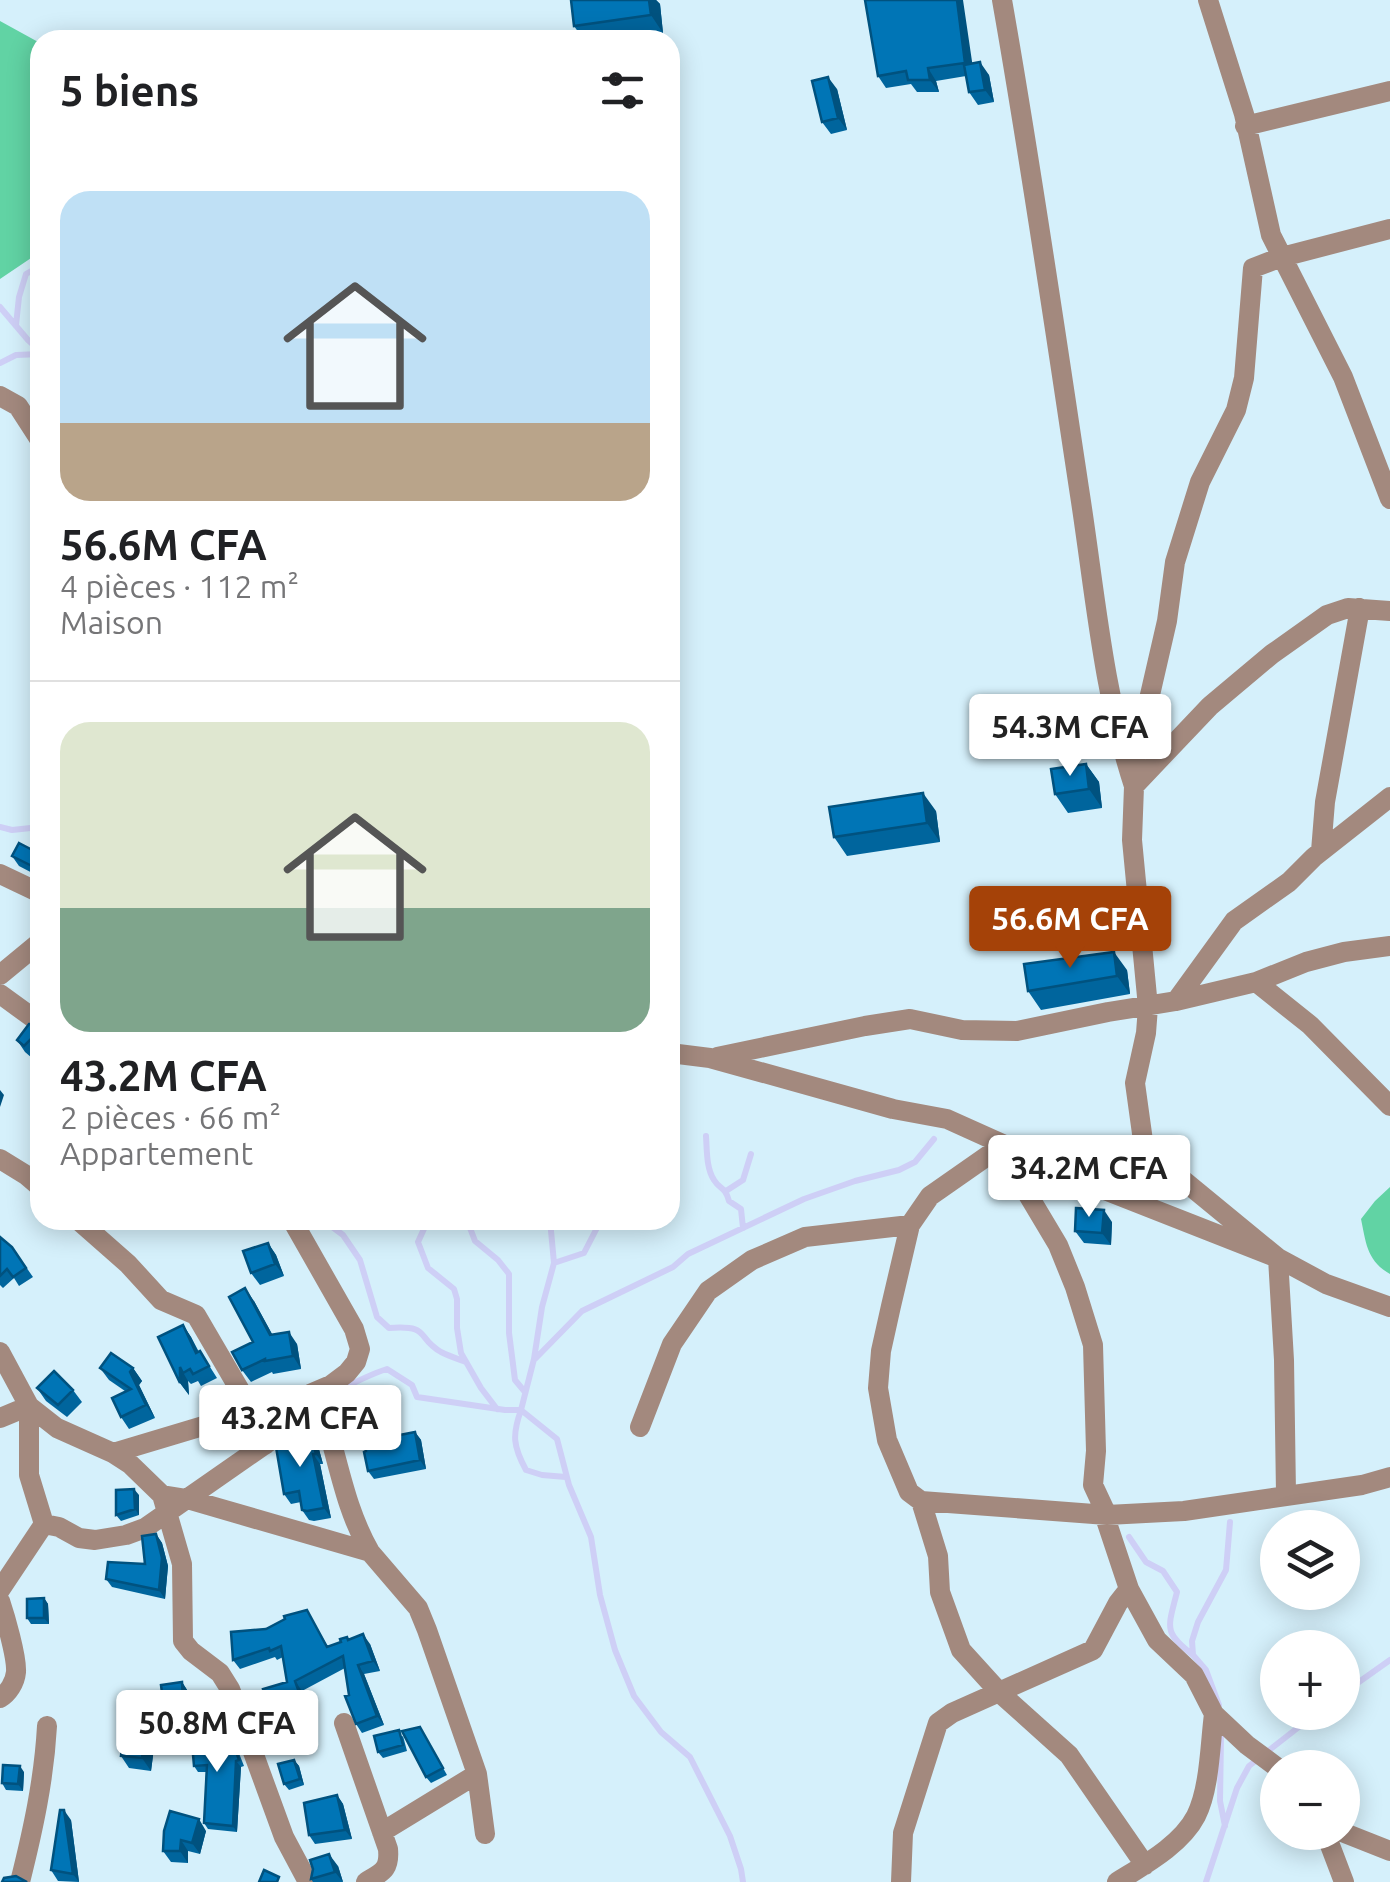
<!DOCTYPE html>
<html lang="fr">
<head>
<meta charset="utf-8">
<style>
  :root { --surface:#fff; --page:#f2f2f2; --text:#202124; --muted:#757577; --line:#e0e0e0; --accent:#a54208 }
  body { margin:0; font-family:Ubuntu,sans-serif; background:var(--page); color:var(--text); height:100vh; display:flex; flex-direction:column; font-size:38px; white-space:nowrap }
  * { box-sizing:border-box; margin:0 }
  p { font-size:32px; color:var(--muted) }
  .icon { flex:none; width:55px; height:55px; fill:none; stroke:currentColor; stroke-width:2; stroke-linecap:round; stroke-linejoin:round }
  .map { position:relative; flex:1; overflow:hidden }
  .details { position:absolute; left:30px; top:30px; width:650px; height:1200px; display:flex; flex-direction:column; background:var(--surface); border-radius:30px; box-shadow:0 5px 25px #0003 }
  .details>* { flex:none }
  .buttons { position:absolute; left:1260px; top:1510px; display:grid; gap:20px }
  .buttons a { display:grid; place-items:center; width:100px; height:100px; border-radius:50%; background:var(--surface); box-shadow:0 5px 25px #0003; font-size:50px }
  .price { position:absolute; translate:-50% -85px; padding:0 22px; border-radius:10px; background:#fff; color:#222; font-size:32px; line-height:65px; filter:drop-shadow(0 2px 5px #0008) }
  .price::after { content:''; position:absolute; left:50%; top:60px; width:30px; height:22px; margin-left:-15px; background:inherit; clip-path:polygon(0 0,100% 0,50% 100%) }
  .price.current { background:var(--accent); color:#fff }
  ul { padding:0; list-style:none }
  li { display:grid; align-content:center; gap:20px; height:530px; padding:0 30px }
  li+li { border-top:2px solid var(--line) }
  li span { display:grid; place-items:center; height:310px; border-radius:30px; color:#555 }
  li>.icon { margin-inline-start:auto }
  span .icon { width:180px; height:180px; fill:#fffc; stroke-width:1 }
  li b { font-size:42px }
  h2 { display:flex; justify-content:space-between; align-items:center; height:120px; padding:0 30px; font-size:42px }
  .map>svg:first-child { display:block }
  .green { fill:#61d3a4 }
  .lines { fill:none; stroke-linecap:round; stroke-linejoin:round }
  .stream { stroke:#cecff6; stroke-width:6 }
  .street { stroke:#a3897e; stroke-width:20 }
  .wall { fill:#00659d }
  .shaded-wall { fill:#00527f }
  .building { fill:#0075b6; stroke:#00527f; stroke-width:2.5 }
</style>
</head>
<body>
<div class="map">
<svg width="1390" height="1882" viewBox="0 0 1390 1882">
  <rect width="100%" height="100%" fill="#d5f0fb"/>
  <path class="green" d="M0 21 40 43V252L0 279Z
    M1390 1187V1274C1367 1261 1366 1243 1361 1219L1375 1201Z"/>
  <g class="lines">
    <path class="stream" d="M0 307 28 340 40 351
      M16 325 19 297 26 274 40 266
      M0 363 16 355 40 354
      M0 827 12 830 40 827
      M706 1136C707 1149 706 1168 714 1180 720 1190 725 1186 729 1201L741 1209 743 1228
      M726 1191 743 1180 751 1154
      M323 1220 343 1235 360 1260 377 1317 389 1328C432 1325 415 1337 441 1352 449 1356 458 1359 466 1362
      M428 1220 418 1242 428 1268 454 1289 457 1299V1328L461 1353 481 1388 497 1409
      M467 1220 475 1241 498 1260 509 1274V1333L515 1380 525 1392
      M550 1220 554 1263 542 1307 534 1359 521 1410 557 1439 569 1485 591 1537 600 1595 615 1650 634 1696 661 1732 690 1757 730 1836 741 1869 743 1882
      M554 1263 584 1253 601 1220
      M535 1359 582 1311 673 1267 688 1254 804 1199 855 1181 899 1170 915 1162 934 1139
      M305 1408C333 1395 358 1378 387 1369L412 1385 417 1397 505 1410H521C512 1435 513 1446 526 1470L542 1475 566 1477
      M1129 1537 1146 1562 1163 1571 1177 1592C1168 1628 1163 1632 1193 1655
      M1342 1694 1390 1660
      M1219 1705 1206 1670 1193 1655 1192 1641 1198 1622 1226 1570 1230 1522
      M1221 1737 1220 1801 1225 1826
      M1206 1882 1237 1788 1249 1766 1318 1712"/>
    <path class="street" d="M1002 0C1031 164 1055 330 1080 495 1095 592 1103 692 1134 786L1210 706 1272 654 1327 615 1348 608 1390 611
      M1208 0 1244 114 1271 235 1343 377 1390 499
      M1245 126 1390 91
      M0 396 18 406 40 440
      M1321 851 1325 802 1360 608
      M0 874 40 893
      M0 975 40 942
      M1256 982 1310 1025 1390 1106
      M0 994 40 1023
      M1176 1001 1234 921 1289 882 1314 857 1390 797
      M670 1053 710 1058 893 1109 947 1119 1102 1189 1278 1258 1326 1284 1390 1307
      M717 1057 865 1026 910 1019 962 1030 1017 1031 1108 1012 1176 1001 1256 982 1306 962 1344 952 1390 946
      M40 1070V1077
      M0 1159 26 1175 40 1187
      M78 1220 128 1264 161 1300 196 1315 252 1411 265 1445
      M0 1352 29 1406 57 1428 113 1453 130 1464 162 1495 182 1564 183 1641 191 1651 220 1673 230 1689 284 1837 308 1882
      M0 1418 29 1406V1475L44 1524 0 1590
      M640 1427 672 1344 708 1291 752 1260 805 1237 910 1225
      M113 1453 310 1394 331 1385 347 1373 356 1362 360 1349 354 1329 292 1220
      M1286 1494 1284 1360 1278 1258 1144 1148 1135 1083 1146 1033 1148 1007 1132 840 1135 760 1167 621 1175 562 1200 482 1236 410 1244 378 1253 268 1282 257 1390 229
      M162 1495 187 1499 370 1552 418 1608 427 1630 477 1774 485 1834
      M921 1501 938 1556 940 1592 961 1650 1000 1693 1069 1755 1145 1865
      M44 1524 59 1527 79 1538 95 1540 126 1535 145 1528 290 1427 323 1413C339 1462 344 1506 370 1552
      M0 1601C5 1616 17 1657 16 1672 15 1683 8 1693 0 1698
      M344 1723 388 1849C390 1870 382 1872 366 1882
      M1278 1768 1247 1745 1214 1714 1194 1675 1157 1640 1129 1589 1106 1520 1107 1515 1093 1485 1096 1451 1093 1345 1075 1287 1058 1245 1024 1188 1003 1145 930 1196 910 1225 891 1306 881 1351 878 1388 887 1440 909 1492 921 1501 1107 1515 1184 1511 1362 1485 1390 1477
      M382 1832 477 1774
      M1325 1832 1344 1882
      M1342 1832 1390 1851
      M20 1882C33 1830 44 1780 47 1726
      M901 1882 903 1833 938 1723 952 1713 1093 1650 1118 1603 1129 1589
      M1117 1882C1144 1865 1181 1845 1196 1816 1210 1788 1210 1744 1214 1714"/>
  </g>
  <path class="wall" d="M571 0H656L660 4 663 33 615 40H584L574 26Z
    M865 0 989 75 994 102 978 105 969 92 966 76 936 81 939 92H917L911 84 886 88 878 76Z
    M837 89 847 130 831 134 822 122Z
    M1086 764 1099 782 1102 808 1068 813 1055 794Z
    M936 811 940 842 847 856 834 837Z
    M40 854V877L19 866 12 856Z
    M1127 970 1130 994 1041 1010 1028 991Z
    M40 1022V1050L32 1058 25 1052 17 1040Z
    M1112 1222 1111 1245 1084 1243 1075 1231Z
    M0 1237 12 1247 33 1277 19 1286 14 1278 3 1288 0 1285Z
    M268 1243 276 1255 284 1276 260 1285 251 1273Z
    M254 1301 272 1334 297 1344 301 1369 273 1374 272 1372 251 1382 242 1370 253 1342Z
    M183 1325 191 1337 199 1352 200 1351 217 1378 201 1386 198 1381 191 1384 188 1381 189 1395 180 1383Z
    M100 1368H133L142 1381 139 1385 155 1418 129 1429 121 1417 125 1391 109 1380Z
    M37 1388 73 1390 82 1402 67 1417 46 1401Z
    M310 1432 317 1442 323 1464H320L331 1518 314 1521 309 1520 302 1510 301 1502 291 1504 284 1494 286 1446Z
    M415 1432 421 1440 426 1469 374 1479 368 1471Z
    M139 1495V1515L121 1521 116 1515Z
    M156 1534 162 1543 168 1566 165 1599 112 1587 106 1579 145 1564Z
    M44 1598 48 1604 49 1624H31L27 1618Z
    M307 1610 328 1647 349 1640 370 1644 380 1671 364 1674 384 1725 362 1733 356 1724 345 1668 302 1691 310 1716 283 1725 269 1708 287 1682 283 1657 277 1660 275 1657 240 1669 233 1660 266 1629Z
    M182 1682 189 1693 192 1731 168 1732 161 1721 163 1701Z
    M420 1727 447 1775 431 1783 426 1777Z
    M217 1731 222 1739 231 1737 235 1743 244 1766 241 1767 237 1832 208 1829 204 1823 206 1772H198L194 1766Z
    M403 1736 407 1751 383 1758 378 1752Z
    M154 1748 151 1771 129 1768 121 1756Z
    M294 1760 299 1766 304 1785 289 1790 284 1784Z
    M24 1772 23 1791 6 1790 2 1783Z
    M337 1795 343 1804 352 1839 315 1844 309 1835Z
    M71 1820 79 1882 58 1881 51 1870Z
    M164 1831H206L200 1854 188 1851V1863L171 1862 163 1851Z
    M338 1866 343 1882H313L311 1879 313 1869Z"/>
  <path class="shaded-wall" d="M649 0H656L660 4 663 33 651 15Z
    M957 0H963L974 75 965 63Z
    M980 62 989 75 994 102 985 90Z
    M928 68 936 81 939 92 930 80Z
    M828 77 837 89 847 130 838 118Z
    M1086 764 1099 782 1102 808 1089 789Z
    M923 793 936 811 940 842 927 823Z
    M1114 952 1127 970 1130 994 1117 976Z
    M0 1090 4 1095 0 1107Z
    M1104 1210 1112 1222 1111 1245 1102 1233Z
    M268 1243 276 1255 284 1276 275 1264Z
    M245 1288 254 1301 279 1347 270 1335Z
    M183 1325 191 1337 204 1364 196 1353Z
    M289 1332 297 1344 301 1369 293 1356Z
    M180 1367 188 1381 189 1395 180 1383Z
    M133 1368 142 1381 139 1385 155 1418 146 1405 130 1372Z
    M310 1432 317 1442 323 1464 316 1454Z
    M415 1432 421 1440 426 1469 420 1460Z
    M313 1454 320 1464 331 1518 324 1508Z
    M134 1489 139 1495V1515L135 1509Z
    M156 1534 162 1543 168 1566 165 1599 159 1590Z
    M44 1598 48 1604 49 1624 44 1618Z
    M363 1634 370 1644 380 1671 373 1661Z
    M358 1665 364 1674 384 1725 377 1716Z
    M295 1681 302 1691 310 1716 304 1706Z
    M182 1682 189 1693 192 1731 184 1721Z
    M145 1735 154 1748 151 1771 142 1758Z
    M294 1760 299 1766 304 1785 300 1779Z
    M236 1761 241 1767 237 1832 233 1826Z
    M20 1766 24 1772 23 1791 18 1784Z
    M337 1795 343 1804 352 1839 345 1830Z
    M64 1810 71 1820 79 1882 73 1874Z
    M199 1819 206 1831 200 1854 192 1843Z
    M181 1840 188 1851V1863L180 1851Z
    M329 1854 338 1866 343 1882 335 1872Z"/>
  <path class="building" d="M571 0H649L651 15 574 26Z
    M865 0H957L965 63 928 68 930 80H908L906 71 878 76Z
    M980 62 985 90 969 92 964 65Z
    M828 77 838 118 822 122 812 81Z
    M1086 764 1089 789 1055 794 1051 769Z
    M923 793 927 823 834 837 829 807Z
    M19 843 40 854V870L12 856Z
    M1114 952 1117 976 1028 991 1024 964Z
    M40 1022V1030L24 1046 17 1040 29 1024H36Z
    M1076 1208 1104 1210 1102 1233 1075 1231Z
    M0 1237 12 1247 26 1268 13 1277 7 1269 0 1276Z
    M268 1243 275 1264 251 1273 243 1251Z
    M245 1288 270 1335 289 1332 293 1356 265 1361V1359L242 1370 232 1352 253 1342 229 1297Z
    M183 1325 196 1353 200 1351 209 1366 193 1374 190 1369 183 1373 180 1367V1383L158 1337Z
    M111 1353 133 1368 130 1372 146 1405 121 1417 112 1398 131 1389 100 1368Z
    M54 1371 73 1390 58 1405 37 1388Z
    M310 1432 316 1454H313L324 1508 307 1511 302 1510 299 1491 284 1494 276 1447 286 1446 285 1435Z
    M415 1432 420 1460 368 1471 364 1452 366 1451 364 1442Z
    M134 1489 135 1509 116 1515V1490Z
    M156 1534 162 1558 159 1590 106 1579 108 1562 145 1564 142 1536Z
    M44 1598V1618H27V1599Z
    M307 1610 327 1647 341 1642 340 1639 347 1637 348 1640 363 1634 373 1661 358 1665 377 1716 356 1724 345 1696 349 1695 343 1656 295 1681 304 1706 276 1716 274 1707 269 1708 263 1689 287 1682 281 1646 270 1651 269 1648 233 1660 231 1632 266 1629 285 1619 284 1616Z
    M182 1682 184 1721H161L160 1701H163L161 1685Z
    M420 1727 443 1768 426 1777 402 1731Z
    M399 1730 403 1745 378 1752 374 1736Z
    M217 1731 218 1740 231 1737 239 1760 236 1761 233 1826 204 1823 207 1765 194 1766 191 1732Z
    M124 1733 145 1735 142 1758 121 1756Z
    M294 1760 300 1779 284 1784 278 1764Z
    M3 1765 20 1766 18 1784 2 1783Z
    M337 1795 345 1830 309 1835 304 1803Z
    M60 1810H64L73 1874 51 1870Z
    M170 1811 199 1819 192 1843 181 1840 180 1851H163L164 1831Z
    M329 1854 335 1872 311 1879 313 1869 310 1860Z
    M264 1870 279 1877 277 1882H259Z
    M16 1876 27 1882H2L4 1878Z"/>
</svg>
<div class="buttons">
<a><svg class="icon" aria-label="layers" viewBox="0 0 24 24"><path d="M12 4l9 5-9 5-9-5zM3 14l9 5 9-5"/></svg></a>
<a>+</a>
<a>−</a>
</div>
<b class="price" style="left:1070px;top:779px">54.3M CFA</b>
<b class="price current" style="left:1070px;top:971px">56.6M CFA</b>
<b class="price" style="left:1089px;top:1220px">34.2M CFA</b>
<b class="price" style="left:300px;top:1470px">43.2M CFA</b>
<b class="price" style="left:217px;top:1775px">50.8M CFA</b>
<section class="details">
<h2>5 biens<svg class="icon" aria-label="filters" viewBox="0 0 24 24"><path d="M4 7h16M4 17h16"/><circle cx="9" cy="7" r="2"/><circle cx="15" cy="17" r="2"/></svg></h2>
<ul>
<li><span style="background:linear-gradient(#bfe0f5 75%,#b9a48a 0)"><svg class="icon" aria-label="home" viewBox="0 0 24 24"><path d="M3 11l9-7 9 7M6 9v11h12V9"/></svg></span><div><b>56.6M CFA</b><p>4 pièces · 112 m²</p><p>Maison</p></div></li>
<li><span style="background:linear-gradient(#dfe7d0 60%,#7fa58c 0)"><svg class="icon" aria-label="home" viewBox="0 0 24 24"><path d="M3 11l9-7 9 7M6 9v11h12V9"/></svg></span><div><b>43.2M CFA</b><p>2 pièces · 66 m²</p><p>Appartement</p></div></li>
</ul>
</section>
</div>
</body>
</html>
